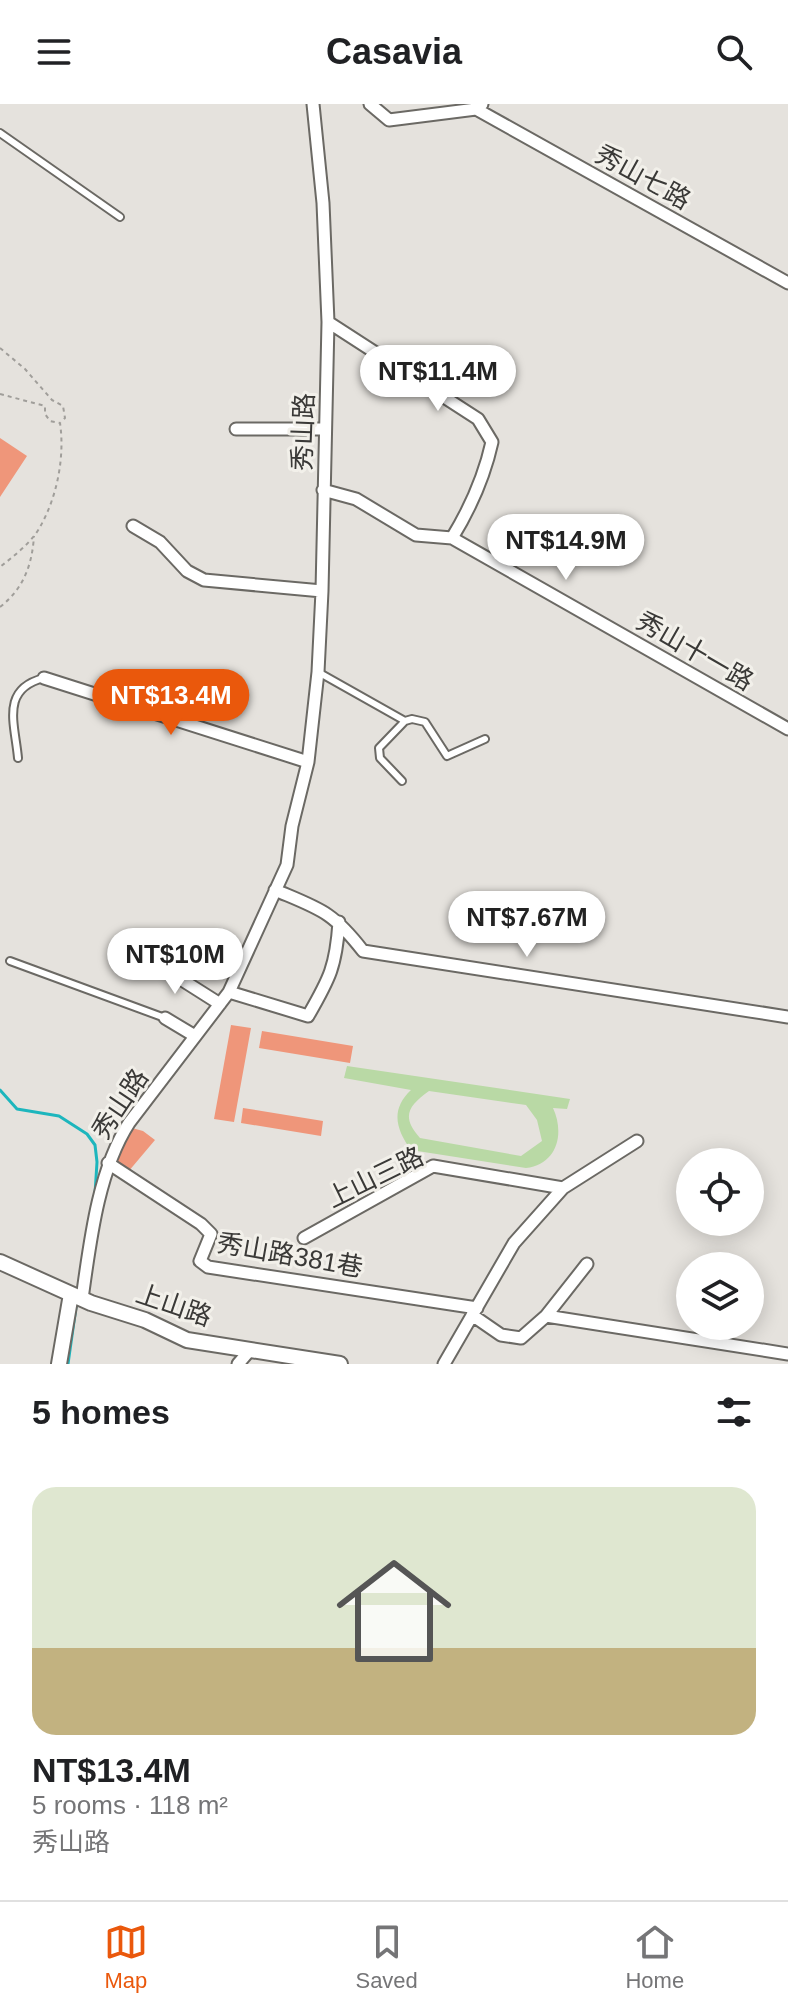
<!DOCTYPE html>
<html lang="en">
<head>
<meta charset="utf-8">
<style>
  :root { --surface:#fff; --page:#f6f6f6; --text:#202124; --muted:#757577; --line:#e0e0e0; --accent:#ea580c }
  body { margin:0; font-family:Helvetica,"Noto Sans TC",sans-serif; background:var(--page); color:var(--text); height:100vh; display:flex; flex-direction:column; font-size:30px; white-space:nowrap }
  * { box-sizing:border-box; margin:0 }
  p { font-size:26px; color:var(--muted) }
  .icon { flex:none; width:44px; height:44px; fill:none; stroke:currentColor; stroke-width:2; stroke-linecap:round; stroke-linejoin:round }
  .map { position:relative; height:1260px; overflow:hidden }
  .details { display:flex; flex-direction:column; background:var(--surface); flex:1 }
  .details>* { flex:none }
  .fabs { position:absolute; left:676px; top:1044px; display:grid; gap:16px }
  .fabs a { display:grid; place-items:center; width:88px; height:88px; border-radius:50%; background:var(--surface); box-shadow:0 4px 20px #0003; font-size:40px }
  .price { position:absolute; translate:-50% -68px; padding:0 18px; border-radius:28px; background:#fff; color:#222; font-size:26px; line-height:52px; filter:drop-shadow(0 2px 4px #0008) }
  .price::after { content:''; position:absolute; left:50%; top:48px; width:24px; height:18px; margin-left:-12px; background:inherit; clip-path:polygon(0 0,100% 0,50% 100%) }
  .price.on { background:var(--accent); color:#fff }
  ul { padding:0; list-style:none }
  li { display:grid; align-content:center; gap:16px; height:424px; padding:0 32px }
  li span { display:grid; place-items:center; height:248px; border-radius:24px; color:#555 }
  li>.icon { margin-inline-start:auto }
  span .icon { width:144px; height:144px; fill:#fffc; stroke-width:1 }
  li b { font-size:34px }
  h2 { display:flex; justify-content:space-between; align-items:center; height:96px; padding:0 32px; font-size:34px }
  header { display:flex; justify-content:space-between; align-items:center; height:104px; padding:0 32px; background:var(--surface); font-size:36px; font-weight:700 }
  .menu { display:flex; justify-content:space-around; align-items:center; height:112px; border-top:2px solid var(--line); background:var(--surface); font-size:22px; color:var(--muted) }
  .menu a { display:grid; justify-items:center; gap:4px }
  .menu .on { color:var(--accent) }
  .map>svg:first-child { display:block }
  .green { fill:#b9d9a5; fill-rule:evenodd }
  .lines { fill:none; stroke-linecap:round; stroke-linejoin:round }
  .stream { stroke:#1db6bd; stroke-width:3 }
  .building { fill:#ef967a }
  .service-casing { stroke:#6b6964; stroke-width:10 }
  .minor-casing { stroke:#6b6964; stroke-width:15 }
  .tertiary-casing { stroke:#6b6964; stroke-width:18 }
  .path { stroke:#a09e9a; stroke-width:2; stroke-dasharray:4 4; stroke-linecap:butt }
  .service { stroke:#fff; stroke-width:6 }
  .minor { stroke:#fff; stroke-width:11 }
  .tertiary { stroke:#fff; stroke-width:14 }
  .labels { text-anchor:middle; stroke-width:6; stroke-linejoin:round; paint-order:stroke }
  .street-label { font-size:26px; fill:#3a3937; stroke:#f2f0ea }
</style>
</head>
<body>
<header><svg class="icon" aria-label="menu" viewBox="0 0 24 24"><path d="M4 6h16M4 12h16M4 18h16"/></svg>Casavia<svg class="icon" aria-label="search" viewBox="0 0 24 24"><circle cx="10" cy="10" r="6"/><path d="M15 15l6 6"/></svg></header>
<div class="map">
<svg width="788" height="1260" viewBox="0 0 788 1260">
  <rect width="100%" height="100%" fill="#e5e2dd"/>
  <path class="green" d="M347 962 570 995 567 1005 553 1004C565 1030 557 1060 526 1064L411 1046C395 1024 391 1005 411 986L344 974ZM429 987 526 1001 537 1016 542 1037 521 1052 420 1034C401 1013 408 1002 429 987Z"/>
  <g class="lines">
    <path class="stream" d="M0 986 17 1005 59 1012 87 1030 95 1041 97 1058 95 1090
      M68 1260 77 1196"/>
  </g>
  <path class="building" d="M0 334 27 352 0 393Z
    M231 921 251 924 234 1018 214 1015Z
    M262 927 353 942 350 959 259 944Z
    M243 1004 323 1017 321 1032 241 1019Z
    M132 1024 143 1027 155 1036 128 1068 117 1059 123 1041Z"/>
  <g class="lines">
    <defs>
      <path id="service" d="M0 29 120 113
        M318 568 405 617 412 615 425 618 447 652 485 635
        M18 654C15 620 0 585 44 574
        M402 677 380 654 379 644 405 617
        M10 857 165 914"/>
      <path id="minor" d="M370 0 389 16 476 5
        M482 0 476 5 788 179
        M328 218 478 315 492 338C484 374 471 403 452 434
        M236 325H325
        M323 386 356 395 416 431 452 434 788 625
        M133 422 160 438 187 467 204 476 322 487
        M44 574 308 658
        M275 786C320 805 332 807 363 847L788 913
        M149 855 220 900
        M229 888 308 912C330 874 336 862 339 818
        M165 914 195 932
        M108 1059 201 1120 211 1130 200 1157 208 1163 477 1204
        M304 1134 433 1062 563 1084
        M82 1195C90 1138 98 1067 129 1019L229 888 287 761 292 722 308 658 318 568 322 487 328 218 323 99 313 0
        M472 1211 501 1231 521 1234 546 1212 788 1250
        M546 1212 587 1160
        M238 1260 250 1246
        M444 1260 514 1139 563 1084 637 1037"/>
      <path id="tertiary" d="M0 1158 91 1199 145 1216 187 1236 340 1260
        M59 1260 71 1190"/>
    </defs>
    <use href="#service" class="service-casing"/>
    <use href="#minor" class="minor-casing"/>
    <use href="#tertiary" class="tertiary-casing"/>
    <path class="path" d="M0 244 25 265 52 296 63 302 65 314 61 318
      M0 290 45 302V310L50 317 60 319C65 353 57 393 40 423 31 439 14 452 0 463
      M0 503C24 484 32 461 34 432"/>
    <use href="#service" class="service"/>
    <use href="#minor" class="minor"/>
    <use href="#tertiary" class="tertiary"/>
  </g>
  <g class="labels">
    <g class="street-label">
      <text transform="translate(643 73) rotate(29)" y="9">秀山七路</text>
      <text transform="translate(303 328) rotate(-88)" y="9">秀山路</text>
      <text transform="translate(695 547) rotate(30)" y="9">秀山十一路</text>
      <text transform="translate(120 1000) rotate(-56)" y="9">秀山路</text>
      <text transform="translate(375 1073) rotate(-26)" y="9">上山三路</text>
      <text transform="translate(290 1151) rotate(10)" y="9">秀山路381巷</text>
      <text transform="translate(174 1201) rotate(19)" y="9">上山路</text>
    </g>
  </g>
</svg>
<div class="fabs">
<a><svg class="icon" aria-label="locate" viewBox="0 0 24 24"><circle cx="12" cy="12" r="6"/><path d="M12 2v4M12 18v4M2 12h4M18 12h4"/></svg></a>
<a><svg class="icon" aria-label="layers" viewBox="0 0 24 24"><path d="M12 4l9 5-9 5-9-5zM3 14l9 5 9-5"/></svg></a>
</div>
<b class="price" style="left:438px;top:309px">NT$11.4M</b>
<b class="price" style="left:566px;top:478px">NT$14.9M</b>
<b class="price on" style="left:171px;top:633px">NT$13.4M</b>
<b class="price" style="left:527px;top:855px">NT$7.67M</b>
<b class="price" style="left:175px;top:892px">NT$10M</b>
</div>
<section class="details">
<h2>5 homes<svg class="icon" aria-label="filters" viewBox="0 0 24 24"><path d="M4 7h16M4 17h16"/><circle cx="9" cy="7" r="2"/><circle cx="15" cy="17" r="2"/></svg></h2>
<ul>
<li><span style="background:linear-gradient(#dfe7d0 65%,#c2b280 0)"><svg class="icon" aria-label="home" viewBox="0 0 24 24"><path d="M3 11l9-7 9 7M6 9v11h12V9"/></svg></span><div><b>NT$13.4M</b><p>5 rooms · 118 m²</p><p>秀山路</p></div></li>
</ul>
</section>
<nav class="menu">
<a class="on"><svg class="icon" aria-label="map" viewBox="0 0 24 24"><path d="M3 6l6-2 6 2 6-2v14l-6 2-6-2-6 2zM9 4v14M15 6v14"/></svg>Map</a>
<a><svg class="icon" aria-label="saved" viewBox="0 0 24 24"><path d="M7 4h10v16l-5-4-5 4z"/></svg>Saved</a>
<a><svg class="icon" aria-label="home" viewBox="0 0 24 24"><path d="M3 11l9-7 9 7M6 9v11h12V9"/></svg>Home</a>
</nav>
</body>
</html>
